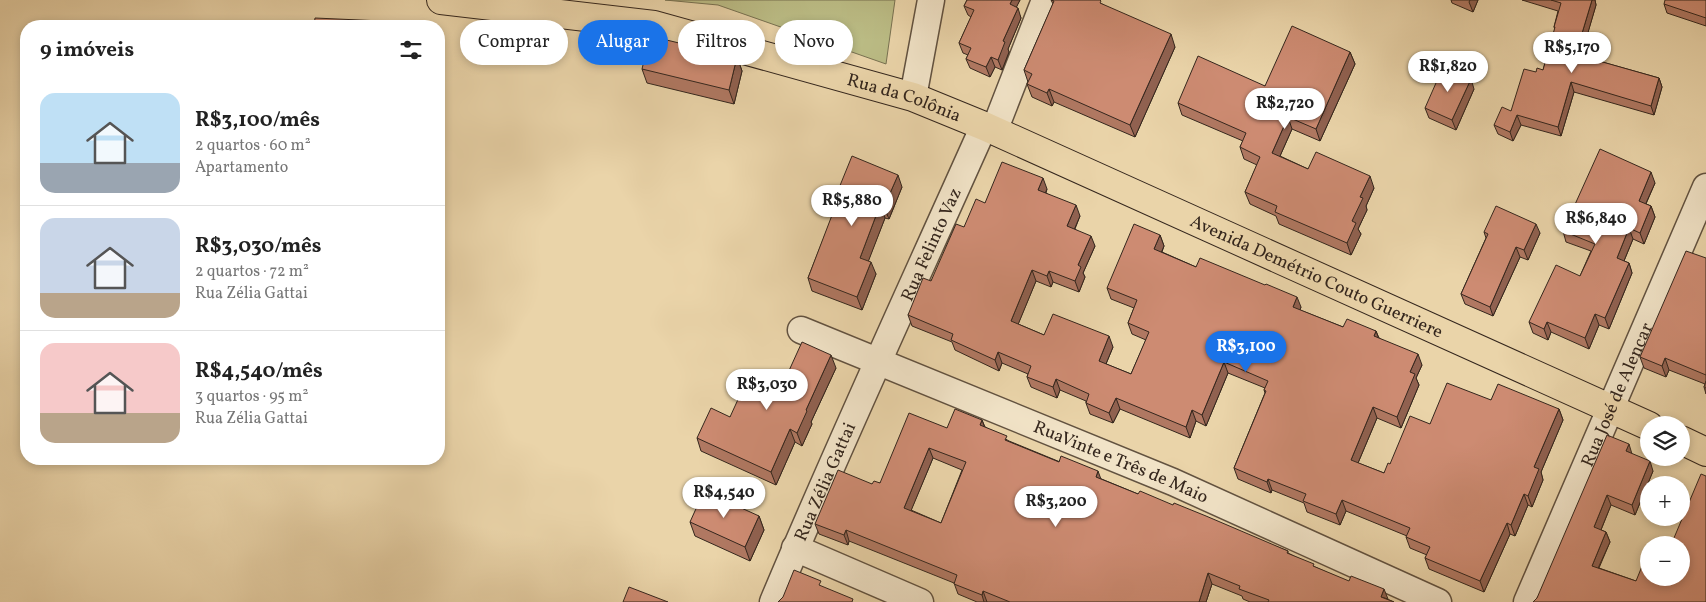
<!DOCTYPE html>
<html lang="pt">
<head>
<meta charset="utf-8">
<style>
  :root { --surface:#fff; --page:#f2f2f2; --text:#222; --muted:#767676; --line:#e0e0e0; --accent:#1a73e8 }
  body { margin:0; font-family:Vollkorn,serif; background:var(--page); color:var(--text); height:100vh; display:flex; flex-direction:column; font-size:19px; white-space:nowrap }
  * { box-sizing:border-box; margin:0 }
  p { font-size:16px; color:var(--muted) }
  .icon { flex:none; width:28px; height:28px; fill:none; stroke:currentColor; stroke-width:2; stroke-linecap:round; stroke-linejoin:round }
  .map { position:relative; flex:1; overflow:hidden }
  .drawer { position:absolute; left:20px; top:20px; width:425px; height:445px; display:flex; flex-direction:column; background:var(--surface); border-radius:20px; box-shadow:0 2px 8px #0003 }
  .drawer>* { flex:none }
  .guide { position:absolute; left:460px; top:20px; width:475px; height:45px; display:flex; gap:10px }
  .tools { position:absolute; left:1640px; top:416px; display:grid; gap:10px }
  .tools a { display:grid; place-items:center; width:50px; height:50px; border-radius:50%; background:var(--surface); box-shadow:0 2px 8px #0003; font-size:25px }
  .price { position:absolute; translate:-50% -42px; padding:0 11px; border-radius:18px; background:#fff; color:#222; font-size:16px; line-height:32px; filter:drop-shadow(0 1px 2px #0008) }
  .price::after { content:''; position:absolute; left:50%; top:30px; width:15px; height:11px; margin-left:-8px; background:inherit; clip-path:polygon(0 0,100% 0,50% 100%) }
  .price.selected { background:var(--accent); color:#fff }
  ul { padding:0; list-style:none }
  li { display:flex; align-items:center; gap:15px; height:125px; padding:0 20px }
  li+li { border-top:1px solid var(--line) }
  li span { display:grid; place-items:center; flex:none; width:140px; height:100px; border-radius:15px; color:#555 }
  li>.icon { margin-inline-start:auto }
  span .icon { width:60px; height:60px; fill:#fffc; stroke-width:1 }
  li b { font-size:21px }
  h2 { display:flex; justify-content:space-between; align-items:center; height:60px; padding:0 20px; font-size:21px }
  .chip { padding:0 18px; border-radius:22px; background:var(--surface); box-shadow:0 2px 8px #0003; font-size:18px; line-height:45px }
  .chip.selected { background:var(--accent); color:#fff }
  .map>svg:first-child { display:block }
  .green { fill:#bbbc85; stroke:#787151 }
  .lines { fill:none; stroke-linecap:round; stroke-linejoin:round }
  .minor-casing { stroke:#625240; stroke-width:29 }
  .major-casing { stroke:#34261d; stroke-width:30 }
  .minor { stroke:#f1e3c7; stroke-width:26 }
  .major { stroke:#ead4a9; stroke-width:28 }
  .wall { fill:#b07862; stroke:#34261d; fill-rule:evenodd }
  .shaded-wall { fill:#906150; stroke:#34261d }
  .building { fill:#cd8b72; stroke:#34261d; fill-rule:evenodd }
  .labels { text-anchor:middle; stroke-width:4; stroke-linejoin:round; paint-order:stroke }
  .street-label { font-size:18px; fill:#34261d; stroke:#f1e3c7 }
</style>
</head>
<body>
<div class="map">
<svg width="1706" height="602" viewBox="0 0 1706 602">
  <rect width="100%" height="100%" fill="#ead4a9"/>
  <filter id="stains"><feTurbulence type="fractalNoise" baseFrequency=".004" numOctaves="4"/><feColorMatrix values="0 0 0 0 .2 0 0 0 0 .09 0 0 0 0 .02 0 0 0 .5 -.17"/></filter>
  <radialGradient id="worn" r=".72"><stop offset=".6" stop-color="#630" stop-opacity="0"/><stop offset="1" stop-color="#630" stop-opacity=".3"/></radialGradient>
  <path class="green" d="M665 0H895L886 64 718 5Z"/>
  <g class="lines">
    <defs>
      <g id="minor">
        <path d="M913 97 931 0"/>
        <path d="M994 131 1045 0"/>
        <path id="s1" d="M801 330 1173 482 1438 602"/>
        <path d="M795 548 920 602"/>
        <path id="s2" d="M773 602C840 442 913 285 984 126"/>
        <path id="s3" d="M1527 602 1706 187"/>
      </g>
      <g id="major">
        <path id="s4" d="M441 0 654 25 913 97 984 126 1649 426"/>
        <path d="M1681 440 1706 452"/>
      </g>
    </defs>
    <use href="#minor" class="minor-casing"/>
    <use href="#major" class="major-casing"/>
    <use href="#minor" class="minor"/>
    <use href="#major" class="major"/>
  </g>
  <path class="wall" d="M967 0H1020L1016 7 1021 18 1008 49 1009 52 1002 70 995 67 990 77 970 68 966 59 968 55 963 53 959 43 971 17 968 15 964 6Z
    M1051 0 1102 4 1175 47 1135 137 1054 102 1052 106 1032 97 1027 84 1028 82 1024 70 1053 4Z
    M1451 0H1478L1473 12 1452 3Z
    M1522 0H1595L1596 5 1582 52 1595 60 1659 78 1662 87 1654 115 1574 92 1561 136 1521 125 1513 141 1498 134 1494 125 1511 111 1536 72 1543 70 1555 30 1554 27 1558 11Z
    M1706 0V26L1667 13 1664 4Z
    M1350 52 1355 64 1320 141 1292 129 1280 156 1308 169 1374 188 1366 206 1367 210 1358 229 1361 234 1351 255 1279 224 1276 216 1250 204 1245 192 1257 165 1244 159 1240 147 1243 141 1182 115 1178 103 1265 86Z
    M737 57 742 71 734 104 647 83 642 69Z
    M1474 89 1456 130 1429 118 1425 108Z
    M1655 183 1646 204 1651 206 1655 217 1644 244 1633 239 1624 261 1629 263 1632 273 1609 329 1599 325 1589 349 1551 332 1548 340 1533 333 1529 322 1580 276 1591 251 1566 242 1563 231Z
    M902 187 889 219 885 218 868 261 876 274 862 310 812 291 808 278 841 194 839 188Z
    M1047 189 1046 193 1080 216 1075 229 1095 246 1083 273 1085 277 1079 292 1053 282 1051 287 1036 281 1018 324 1044 335 1113 347 1106 364 1131 374 1146 340 1132 334 1128 323 1134 308 1111 299 1107 288 1160 235 1164 246 1162 252 1196 267 1301 307 1300 310 1343 327 1376 331 1379 338 1422 365 1416 378 1419 385 1401 428 1377 418 1358 463 1384 473 1390 464 1430 424 1491 400 1559 409 1563 420 1541 472 1543 480 1532 507 1528 505 1515 536 1510 534 1484 592 1429 569 1425 558 1427 555 1410 548 1406 537 1407 536 1346 511 1340 525 1307 512 1304 503 1272 490 1271 493 1238 479 1234 468 1265 393 1264 390 1265 388 1228 373 1206 426 1196 421 1190 438 1120 409 1113 423 1090 414 1086 403V401L1060 390 1057 398 1031 387 1027 377 1028 374 1002 363 999 371 955 350 952 342 912 326 908 315 931 281 964 227 985 203Z
    M1484 232 1540 233 1528 260 1520 257 1493 316 1465 304 1461 294 1486 238Z
    M1706 258V394L1704 387 1705 384 1669 370 1666 377 1644 368 1640 357Z
    M836 368 811 422 812 424 802 446 795 442 776 485 701 451 697 438 730 417 782 386Z
    M982 420 985 427 1009 441 1138 494 1288 551V553L1315 567 1394 602H1250L1243 599 1242 596 1212 584 1206 602H977L958 594 954 583 849 541 848 545 819 534 815 524 872 484 880 483 947 428ZM933 458 962 470 941 523 911 510Z
    M1632 454 1653 471 1635 515 1611 505 1601 530 1606 532 1610 542 1599 568 1636 581 1706 602 1537 598Z
    M759 516 764 530 750 561 695 536 690 522Z"/>
  <path class="shaded-wall" d="M1012 0H1020L1013 14 1010 4Z
    M1470 0H1478L1473 12 1469 2Z
    M1592 0H1595L1596 5 1580 60 1577 50Z
    M1018 8 1021 18 1008 49 1009 52 1002 70 998 60 1003 41Z
    M1171 34 1175 47 1135 137 1130 125Z
    M1350 52 1355 64 1320 141 1316 129Z
    M737 57 742 71 734 104 729 90Z
    M991 57 995 67 990 77 986 67Z
    M1659 78 1662 87 1654 115 1651 106Z
    M1471 79 1474 89 1456 130 1452 120Z
    M1571 82 1574 92 1561 136 1558 127Z
    M1049 89 1054 102 1052 106 1047 93Z
    M1517 115 1521 125 1513 141 1510 132Z
    M1288 117 1292 129 1276 165 1272 153Z
    M1651 172 1655 183 1642 212 1639 201Z
    M898 175 902 187 889 219 884 207Z
    M1370 176 1374 188 1366 206 1367 210 1358 229 1361 234 1351 255 1347 243 1352 221 1360 197Z
    M1043 178 1047 189 1042 200 1038 190Z
    M880 205 885 218 865 270 860 258Z
    M1076 205 1080 216 1071 237 1067 226Z
    M1651 206 1655 217 1644 244 1640 233Z
    M1536 224 1540 233 1528 260 1524 250Z
    M1629 228 1633 239 1621 268 1617 258Z
    M1160 235 1164 246 1158 260 1154 249Z
    M1091 236 1095 246 1083 273 1085 277 1079 292 1075 281 1078 265Z
    M1516 247 1520 257 1493 316 1490 307Z
    M871 262 876 274 862 310 857 297Z
    M1629 263 1632 273 1609 329 1605 318Z
    M1032 270 1036 281 1015 332 1011 321Z
    M1049 271 1053 282 1051 287 1047 276Z
    M1297 297 1301 307 1297 317 1293 307Z
    M1595 314 1599 325 1589 349 1585 338Z
    M1547 322 1551 332 1548 340 1544 329Z
    M1376 331 1380 342 1374 336Z
    M1109 336 1113 347 1103 371 1099 361Z
    M998 352 1002 363 999 371 995 360Z
    M1418 354 1422 365 1416 378 1419 385 1401 428 1397 417 1410 372Z
    M831 355 836 368 811 422 812 424 802 446 797 433 806 410Z
    M1665 358 1669 370 1666 377 1662 366Z
    M1224 362 1228 373 1206 426 1202 415Z
    M1056 379 1060 390 1057 398 1053 387Z
    M1116 398 1120 409 1113 423 1109 413Z
    M1373 407 1377 418 1355 470 1351 460Z
    M1559 409 1563 420 1541 472 1543 480 1532 507 1528 496 1534 467Z
    M1192 410 1196 421 1190 438 1186 427Z
    M982 420 986 431 980 425Z
    M790 429 795 442 776 485 771 472Z
    M1629 444 1632 454 1626 451Z
    M929 448 933 458 908 518 904 508Z
    M1650 461 1653 471 1635 515 1632 505Z
    M1098 471 1102 482 1096 477Z
    M1268 479 1272 490 1271 493 1267 482Z
    M1524 494 1528 505 1515 536 1511 525Z
    M1607 495 1611 505 1598 537 1594 527Z
    M1342 500 1346 511 1340 525 1336 514Z
    M759 516 764 530 750 561 745 547Z
    M1507 523 1510 534 1484 592 1480 581Z
    M846 530 849 541 848 545 844 535Z
    M1606 532 1610 542 1595 575 1592 566Z
    M1208 573 1212 584 1206 602H1199Z
    M1384 589 1388 599 1381 597Z
    M983 591 987 602H984L982 595Z"/>
  <path class="building" d="M967 0H1012L1010 4 1018 8 1003 41 1005 42 998 60 991 57 986 67 966 59 971 48 959 43 974 10 964 6Z
    M1051 0H1100L1101 1 1100 3 1171 34 1130 125 1049 89 1047 93 1027 84 1032 74 1024 70 1054 1Z
    M1551 0H1592L1577 50 1593 55 1592 59 1659 78 1651 106 1571 82 1558 127 1517 115 1510 132 1494 125 1502 107 1511 111 1524 69 1536 72 1537 68 1543 70 1555 27H1554L1561 3Z
    M1665 0H1706V18L1664 4Z
    M315 18 382 21V26H314Z
    M1292 26 1350 52 1316 129 1288 117 1272 153 1308 169 1316 152 1370 176 1360 197 1363 198 1352 221 1356 223 1347 243 1275 212 1277 206 1245 192 1260 157 1240 147 1246 133 1178 103 1198 56 1265 86Z
    M650 36 737 57 729 90 642 69Z
    M1443 67 1471 79 1452 120 1425 108Z
    M1600 149 1651 172 1639 201 1651 206 1640 233 1629 228 1617 258 1629 263 1605 318 1595 314 1585 338 1547 322 1544 329 1529 322 1556 265 1580 276 1595 244 1563 231Z
    M852 156 898 175 884 207 880 205 860 258 871 262 857 297 808 278 842 189 839 188Z
    M1002 162 1043 178 1038 190 1076 205 1067 226 1091 236 1078 265 1081 267 1075 281 1049 271 1047 276 1032 270 1011 321 1044 335 1053 314 1109 336 1099 361 1131 374 1149 332 1128 323 1137 300 1107 288 1134 224 1160 235 1154 249 1196 267 1200 258 1265 285 1266 284 1297 297 1293 307 1343 327 1347 319 1376 331 1374 336 1418 354 1410 372 1415 374 1397 417 1373 407 1351 460 1384 473 1388 463 1390 464 1410 416 1430 424 1447 383 1491 400 1498 384 1559 409 1534 467 1539 469 1528 496 1524 494 1511 525 1507 523 1480 581 1425 558 1430 547 1406 537 1410 528 1342 500 1336 514 1303 501 1306 494 1268 479 1267 482 1234 468 1266 391 1264 390 1268 381 1224 362 1202 415 1192 410 1186 427 1116 398 1109 413 1086 403 1089 394 1056 379 1053 387 1027 377 1031 366 998 352 995 360 951 340 953 334 908 315 923 278 931 281 956 224 964 227 976 199 985 203Z
    M1496 206 1536 224 1524 250 1516 247 1490 307 1461 294 1488 234 1484 232Z
    M1686 251 1706 258V375L1665 358 1662 366 1640 357Z
    M802 342 831 355 806 410 807 411 797 433 790 429 771 472 697 438 711 408 730 417 751 371 782 386Z
    M1706 381V388L1704 387Z
    M955 409 982 420 980 425 1007 436 1005 440 1059 462 1061 456 1098 471 1096 477 1138 494 1140 491 1173 505 1174 503 1206 516 1288 551 1287 553 1314 564 1313 566 1349 581 1351 576 1384 589 1381 597 1394 602H1268L1269 600 1239 589 1240 586 1208 573 1199 602H1010L983 591 982 595 954 584 957 575 846 530 844 535 815 524 838 470 872 484 874 481 880 483 909 413 947 428ZM929 448 966 462 941 523 904 508Z
    M1607 435 1629 444 1626 451 1650 461 1632 505 1607 495 1594 527 1606 532 1592 566 1636 581 1647 554 1649 555V578H1681V545H1671L1701 474 1706 476V602H1533L1537 598Z
    M704 491 759 516 745 547 690 522Z
    M794 570 821 581 819 585 853 599 852 602H778L783 597Z
    M629 587 668 602H623Z"/>
  <g class="labels">
    <g class="street-label">
      <text dy="6" stroke="none"><textPath href="#s4" startOffset="475">Rua da Colônia</textPath></text>
      <text dy="6" stroke="none"><textPath href="#s2" startOffset="391">Rua Felinto Vaz</textPath></text>
      <text dy="6" stroke="none"><textPath href="#s4" startOffset="925">Avenida Demétrio Couto Guerriere</textPath></text>
      <text dy="6" stroke="none"><textPath href="#s3" startOffset="226">Rua José de Alencar</textPath></text>
      <text dy="6" stroke="none"><textPath href="#s1" startOffset="346">RuaVinte e Três de Maio</textPath></text>
      <text dy="6" stroke="none"><textPath href="#s2" startOffset="131">Rua Zélia Gattai</textPath></text>
    </g>
  </g>
  <rect width="100%" height="100%" filter="url(#stains)"/>
  <rect width="100%" height="100%" fill="url(#worn)"/>
</svg>
<div class="tools">
<a><svg class="icon" aria-label="layers" viewBox="0 0 24 24"><path d="M12 4l9 5-9 5-9-5zM3 14l9 5 9-5"/></svg></a>
<a>+</a>
<a>−</a>
</div>
<b class="price" style="left:1572px;top:74px">R$5,170</b>
<b class="price" style="left:1448px;top:93px">R$1,820</b>
<b class="price" style="left:1285px;top:130px">R$2,720</b>
<b class="price" style="left:852px;top:227px">R$5,880</b>
<b class="price" style="left:1596px;top:245px">R$6,840</b>
<b class="price selected" style="left:1246px;top:373px">R$3,100</b>
<b class="price" style="left:767px;top:411px">R$3,030</b>
<b class="price" style="left:724px;top:519px">R$4,540</b>
<b class="price" style="left:1056px;top:528px">R$3,200</b>
<div class="guide">
<a class="chip">Comprar</a>
<a class="chip selected">Alugar</a>
<a class="chip">Filtros</a>
<a class="chip">Novo</a>
</div>
<section class="drawer">
<h2>9 imóveis<svg class="icon" aria-label="filters" viewBox="0 0 24 24"><path d="M4 7h16M4 17h16"/><circle cx="9" cy="7" r="2"/><circle cx="15" cy="17" r="2"/></svg></h2>
<ul>
<li><span style="background:linear-gradient(#bfe0f5 70%,#9aa5b1 0)"><svg class="icon" aria-label="home" viewBox="0 0 24 24"><path d="M3 11l9-7 9 7M6 9v11h12V9"/></svg></span><div><b>R$3,100/mês</b><p>2 quartos · 60 m²</p><p>Apartamento</p></div></li>
<li><span style="background:linear-gradient(#c9d6e8 75%,#b9a48a 0)"><svg class="icon" aria-label="home" viewBox="0 0 24 24"><path d="M3 11l9-7 9 7M6 9v11h12V9"/></svg></span><div><b>R$3,030/mês</b><p>2 quartos · 72 m²</p><p>Rua Zélia Gattai</p></div></li>
<li><span style="background:linear-gradient(#f6c9c9 70%,#b9a48a 0)"><svg class="icon" aria-label="home" viewBox="0 0 24 24"><path d="M3 11l9-7 9 7M6 9v11h12V9"/></svg></span><div><b>R$4,540/mês</b><p>3 quartos · 95 m²</p><p>Rua Zélia Gattai</p></div></li>
</ul>
</section>
</div>
</body>
</html>
